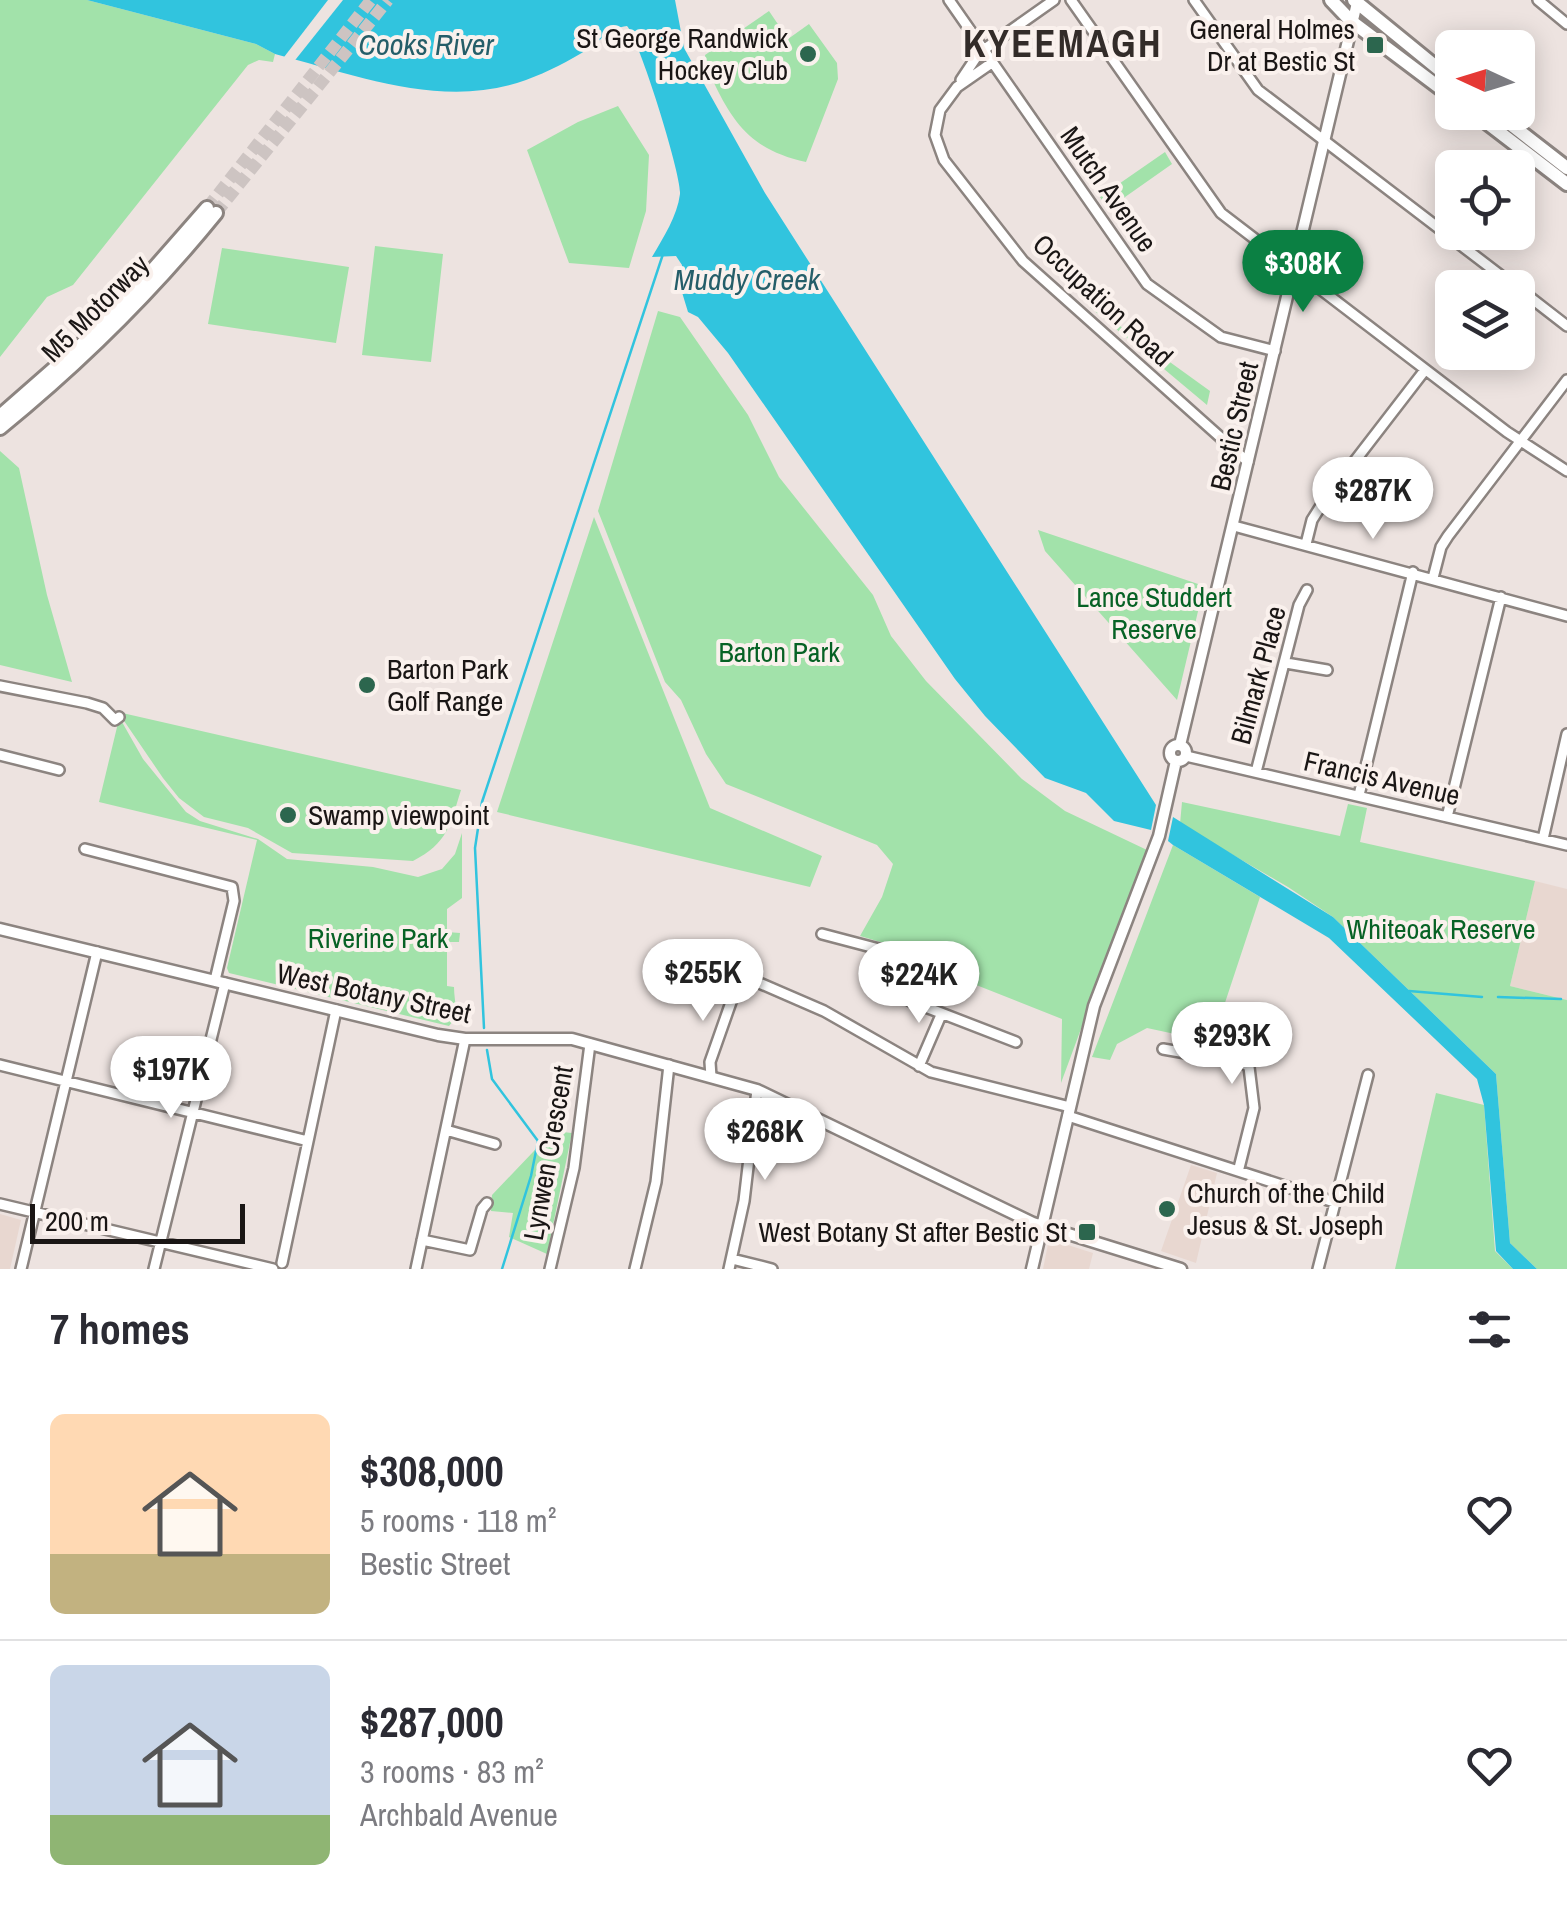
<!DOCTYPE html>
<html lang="en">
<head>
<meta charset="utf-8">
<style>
  :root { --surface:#fff; --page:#f7f7f7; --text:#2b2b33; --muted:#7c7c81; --line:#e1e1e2; --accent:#0b8043 }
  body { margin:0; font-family:"Archivo Narrow",sans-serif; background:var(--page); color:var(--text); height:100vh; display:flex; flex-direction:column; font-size:38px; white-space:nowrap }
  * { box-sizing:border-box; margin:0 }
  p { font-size:32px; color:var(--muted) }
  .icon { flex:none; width:55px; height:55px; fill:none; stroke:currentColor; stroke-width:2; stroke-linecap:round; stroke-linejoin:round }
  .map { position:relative; height:1269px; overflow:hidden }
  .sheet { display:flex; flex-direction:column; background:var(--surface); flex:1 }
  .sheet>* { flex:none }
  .needle { width:65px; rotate:274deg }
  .controls { position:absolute; left:1435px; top:30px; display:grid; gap:20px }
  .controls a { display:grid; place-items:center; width:100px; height:100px; border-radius:15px; background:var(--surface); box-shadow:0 5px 25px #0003; font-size:50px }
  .scale { position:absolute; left:30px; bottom:25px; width:215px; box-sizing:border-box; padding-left:10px; border:5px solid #1a1615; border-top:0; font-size:28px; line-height:35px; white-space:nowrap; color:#1a1615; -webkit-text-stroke:8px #faf1ed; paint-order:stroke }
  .price { position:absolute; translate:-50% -85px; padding:0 22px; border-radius:35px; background:#fff; color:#222; font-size:32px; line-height:65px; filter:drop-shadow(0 2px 5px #0008) }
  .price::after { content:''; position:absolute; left:50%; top:60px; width:30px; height:22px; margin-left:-15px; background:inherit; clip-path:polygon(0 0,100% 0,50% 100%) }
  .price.selected { background:var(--accent); color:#fff }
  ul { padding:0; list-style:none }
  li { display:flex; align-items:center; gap:30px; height:250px; padding:0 50px }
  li+li { border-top:2px solid var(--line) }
  li span { display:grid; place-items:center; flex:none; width:280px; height:200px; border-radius:15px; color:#555 }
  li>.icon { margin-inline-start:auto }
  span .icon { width:120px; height:120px; fill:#fffc; stroke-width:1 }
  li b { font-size:42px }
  h2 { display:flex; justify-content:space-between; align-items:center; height:120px; padding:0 50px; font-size:42px }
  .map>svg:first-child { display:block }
  .built { fill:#e8d7d0 }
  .green { fill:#a2e2aa }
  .water { fill:#31c4de }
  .pier { fill:#ede3e0 }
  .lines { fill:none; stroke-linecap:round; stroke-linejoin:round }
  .stream { stroke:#31c4de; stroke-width:2.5 }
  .highway-tunnel { stroke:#cdc4c2; stroke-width:12; stroke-dasharray:12 6; stroke-linecap:butt }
  .minor-casing { stroke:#8c8480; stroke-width:14 }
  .major-casing { stroke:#8c8480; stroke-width:15 }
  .highway-casing { stroke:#8c8480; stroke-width:18 }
  .minor { stroke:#fff; stroke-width:9 }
  .major { stroke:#fff; stroke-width:10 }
  .highway { stroke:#fff; stroke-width:12 }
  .poi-dot { fill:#2c664e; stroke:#faf1ed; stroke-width:4 }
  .labels { text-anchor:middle; stroke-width:8; stroke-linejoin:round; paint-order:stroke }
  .poi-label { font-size:28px; fill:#1a1615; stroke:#faf1ed; text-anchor:end }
  .street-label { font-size:28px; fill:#1a1615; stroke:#faf1ed }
  .park-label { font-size:28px; fill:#076225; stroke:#faf1ed }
  .water-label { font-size:30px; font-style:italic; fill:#255e69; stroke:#faf1ed }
  .district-label { font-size:38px; font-weight:bold; letter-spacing:2.5px; fill:#332c29; stroke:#faf1ed }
</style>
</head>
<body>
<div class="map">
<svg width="1567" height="1269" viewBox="0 0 1567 1269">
  <rect width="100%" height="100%" fill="#ede3e0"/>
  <path class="built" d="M1535 881 1567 889V1000L1510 986Z
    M1191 1165 1217 1173 1196 1263 1161 1251Z
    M0 1214 21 1220 10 1269H0Z
    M1049 1239 1093 1253 1089 1269H1043Z"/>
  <path class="green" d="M0 0H87L256 44 275 54 273 62 259 60 248 65 73 285 47 297 0 357Z
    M769 11 788 39 809 24 837 63 838 79 806 162C757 151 736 129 715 85 710 75 705 66 705 55Z
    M618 106 649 155 646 211 629 268 569 263 527 150 578 122Z
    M1165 152 1172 164 1108 209 1100 197Z
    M375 246 443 254 431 362 362 355Z
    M222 248 349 267 336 343 208 324Z
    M1099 301 1113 321 1210 391 1207 405 1090 307Z
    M658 311 680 317 748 415 779 477 873 595 891 636 926 681 1022 779 1065 811 1147 850 1061 1083 1062 1019 956 977 904 966V949L860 936 882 897 893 864 877 845 726 784 706 754 681 700 665 682 598 511Z
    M0 451 19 468 47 595 72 682 0 665Z
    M594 517 710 808 822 856 810 887 497 812Z
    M1038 530 1204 586 1177 700 1045 551Z
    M118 712 461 790C450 825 448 843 413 861L292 853 248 828 204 817 179 798 163 778Z
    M122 722 143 759 186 812 200 821 258 839 287 859 373 867 418 877 442 869 455 854 462 833V898L447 909V932L460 933 459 942H447V986L454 987C454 1002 460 1014 449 1026L229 973 227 968 257 840 99 802 118 723Z
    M1182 802 1340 836 1348 804 1367 808 1360 842 1535 881 1510 986 1567 1000V1269H1537L1510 1243 1496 1074 1333 917 1288 887 1180 824Z
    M1173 845 1260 897 1212 1042 1147 1028 1117 1044 1110 1060 1092 1057Z
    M1436 1093 1484 1105 1495 1251 1513 1269H1395Z
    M553 1131 572 1133 547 1254 509 1237 513 1213 491 1211 492 1195Z"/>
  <path class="water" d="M87 0H675L684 48 765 193 1156 805 1151 830 1114 821 1086 793 1045 778 985 716 955 679 728 353 698 317 688 312 681 289 682 265 676 256 652 257C663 238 677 217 680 194 682 176 639 39 627 26 609 28 603 39 588 49 569 61 548 72 526 80 444 110 355 75 275 54L256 44Z
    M1173 817 1333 917 1496 1074 1510 1243 1537 1269H1513L1496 1251 1484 1105 1477 1079 1329 938 1173 845 1168 841Z"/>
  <path class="pier" d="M328 0H343L292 64 281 61Z"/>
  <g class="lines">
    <path class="stream" d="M1409 991 1482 997
      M1498 997 1561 999
      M484 1028 475 848 482 802 663 254
      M487 1050 492 1079 538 1141 531 1176 502 1269"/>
    <path class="highway-tunnel" d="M207 208 371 0
      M216 213 388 0"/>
    <defs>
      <path id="minor" d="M949 0 1147 284 1221 337 1275 351
        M1071 0 1221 213 1507 432 1567 471
        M1194 0 1258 90 1517 288
        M1538 0 1567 24
        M993 62 957 87 940 110 935 135 944 160 1023 261 1248 462
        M961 80 979 53 1054 0
        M1518 288 1567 326
        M1234 526 1567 616
        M1306 544 1312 520 1324 501 1425 370
        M1433 578 1441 547 1448 536 1567 380
        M1286 663 1327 670
        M0 686 87 703 103 708 115 720 119 717
        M0 755 59 770
        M1186 756 1567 845
        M1256 772 1299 605 1307 590
        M1359 795 1413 572
        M1447 817 1501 597
        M1543 839 1567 734
        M85 849 232 887 234 901 215 980
        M822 934 898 954 897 983 910 1001 1016 1042
        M1163 1049 1243 1063 1249 1067 1254 1108 1239 1168
        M0 1065 308 1141
        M919 1066 941 1015
        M711 1077 710 1062 736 988 744 979H750L824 1011 931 1072 1070 1107
        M1068 1116 1334 1202
        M446 1130 495 1144
        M0 1204 273 1269
        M422 1240 470 1250 482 1209 487 1203
        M732 1259 772 1269
        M282 1263 336 1010
        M21 1269 97 952
        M154 1269 225 983
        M416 1269 465 1039
        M550 1269 574 1168 590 1044
        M635 1269 656 1182 669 1065
        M729 1269 744 1201 757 1090
        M1318 1269 1368 1075"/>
      <path id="major" d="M1170 753a8 8 0 1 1 16 0a8 8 0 1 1-16 0Z
        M1180 745 1357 3
        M0 929 438 1035 465 1039H572L757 1090 1033 1223 1181 1269
        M1032 1269 1094 1006 1159 836 1176 761"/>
      <path id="highway" d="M1331 0 1351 21 1452 97
        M1354 0 1452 80
        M1473 112 1567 184
        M1495 112 1567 168
        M0 416 106 323 207 208
        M0 428C80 363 151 293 216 213"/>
    </defs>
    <use href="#minor" class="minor-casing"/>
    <use href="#major" class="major-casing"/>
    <use href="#highway" class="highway-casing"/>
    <use href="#minor" class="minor"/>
    <use href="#major" class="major"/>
    <use href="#highway" class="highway"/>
  </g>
  <g class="poi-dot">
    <rect x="1365" y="35" width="20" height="20" rx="5"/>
    <circle cx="808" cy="54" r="10"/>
    <circle cx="367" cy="685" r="10"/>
    <circle cx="288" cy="815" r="10"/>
    <circle cx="1167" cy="1209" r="10"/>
    <rect x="1077" y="1222" width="20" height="20" rx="5"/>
  </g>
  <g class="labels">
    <g class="poi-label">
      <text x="1355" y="39">General Holmes<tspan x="1355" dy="32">Dr at Bestic St</tspan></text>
      <text x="788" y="48">St George Randwick<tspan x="788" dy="32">Hockey Club</tspan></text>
      <text x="387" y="679" text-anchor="start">Barton Park<tspan x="387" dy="32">Golf Range</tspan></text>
      <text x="308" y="825" text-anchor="start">Swamp viewpoint</text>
      <text x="1187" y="1203" text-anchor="start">Church of the Child<tspan x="1187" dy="32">Jesus &amp; St. Joseph</tspan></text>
      <text x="1067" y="1242">West Botany St after Bestic St</text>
    </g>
    <g class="street-label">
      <text transform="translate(1109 189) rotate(55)" y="10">Mutch Avenue</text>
      <text transform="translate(1103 300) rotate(43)" y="10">Occupation Road</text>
      <text transform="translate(95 308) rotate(-45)" y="10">M5 Motorway</text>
      <text transform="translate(1234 426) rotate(-77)" y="10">Bestic Street</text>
      <text transform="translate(1258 675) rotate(-75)" y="10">Bilmark Place</text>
      <text transform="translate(1382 778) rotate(13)" y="10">Francis Avenue</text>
      <text transform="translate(374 993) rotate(12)" y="10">West Botany Street</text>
      <text transform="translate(548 1153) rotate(-80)" y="10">Lynwen Crescent</text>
    </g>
    <g class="park-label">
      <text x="1154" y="607">Lance Studdert<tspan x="1154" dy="32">Reserve</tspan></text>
      <text x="779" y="662">Barton Park</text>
      <text x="1441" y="939">Whiteoak Reserve</text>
      <text x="378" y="948">Riverine Park</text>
    </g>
    <g class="water-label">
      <text x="426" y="55">Cooks River</text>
      <text x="747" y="290">Muddy Creek</text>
    </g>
    <g class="district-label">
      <text x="1063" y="57">KYEEMAGH</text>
    </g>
  </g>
</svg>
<div class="controls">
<a><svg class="needle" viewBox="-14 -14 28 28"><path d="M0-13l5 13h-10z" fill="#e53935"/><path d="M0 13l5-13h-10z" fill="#7c7c81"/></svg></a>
<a><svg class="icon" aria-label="locate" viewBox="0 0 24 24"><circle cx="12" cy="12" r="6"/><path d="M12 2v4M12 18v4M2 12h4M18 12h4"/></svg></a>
<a><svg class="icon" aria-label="layers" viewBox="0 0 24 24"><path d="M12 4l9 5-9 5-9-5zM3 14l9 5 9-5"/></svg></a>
</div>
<div class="scale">200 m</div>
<b class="price selected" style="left:1303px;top:315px">$308K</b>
<b class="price" style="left:1373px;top:542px">$287K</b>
<b class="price" style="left:703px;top:1024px">$255K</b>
<b class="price" style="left:919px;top:1026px">$224K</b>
<b class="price" style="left:1232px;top:1087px">$293K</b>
<b class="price" style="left:171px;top:1121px">$197K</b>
<b class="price" style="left:765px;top:1183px">$268K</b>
</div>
<section class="sheet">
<h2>7 homes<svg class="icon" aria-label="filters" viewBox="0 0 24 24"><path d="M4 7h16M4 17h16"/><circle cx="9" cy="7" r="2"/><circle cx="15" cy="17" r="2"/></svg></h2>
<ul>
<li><span style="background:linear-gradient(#ffd9b3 70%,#c2b280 0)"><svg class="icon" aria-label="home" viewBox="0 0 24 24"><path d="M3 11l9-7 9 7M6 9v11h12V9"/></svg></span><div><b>$308,000</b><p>5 rooms · 118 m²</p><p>Bestic Street</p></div><svg class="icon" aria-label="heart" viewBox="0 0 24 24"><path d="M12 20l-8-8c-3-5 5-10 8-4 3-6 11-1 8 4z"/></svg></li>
<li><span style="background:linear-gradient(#c9d6e8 75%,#8fb573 0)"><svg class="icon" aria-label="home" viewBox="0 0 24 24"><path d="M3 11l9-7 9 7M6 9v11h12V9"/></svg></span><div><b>$287,000</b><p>3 rooms · 83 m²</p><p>Archbald Avenue</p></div><svg class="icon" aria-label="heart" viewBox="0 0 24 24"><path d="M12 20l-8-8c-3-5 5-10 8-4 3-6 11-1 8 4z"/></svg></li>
</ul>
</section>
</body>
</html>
